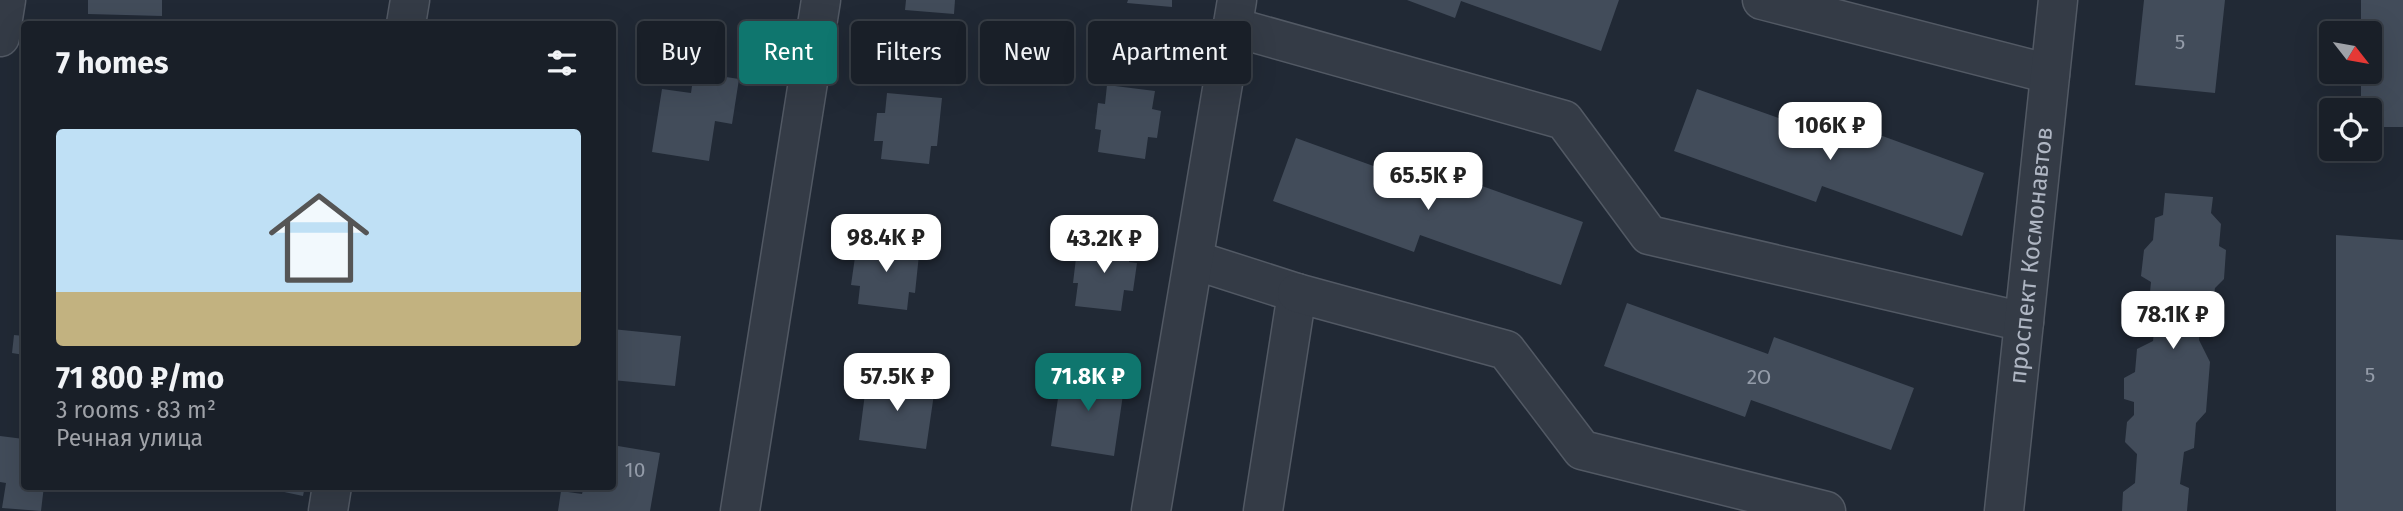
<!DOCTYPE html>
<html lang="en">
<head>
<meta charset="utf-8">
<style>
  :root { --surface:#191f28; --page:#262c34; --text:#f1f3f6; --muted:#9fa2a8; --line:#373d45; --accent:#0f766e }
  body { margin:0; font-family:"Fira Sans",sans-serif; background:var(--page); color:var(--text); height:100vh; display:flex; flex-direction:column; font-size:26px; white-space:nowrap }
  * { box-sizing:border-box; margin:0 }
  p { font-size:23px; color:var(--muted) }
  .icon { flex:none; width:38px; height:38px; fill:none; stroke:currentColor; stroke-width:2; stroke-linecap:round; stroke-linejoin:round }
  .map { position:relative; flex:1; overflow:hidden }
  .drawer { position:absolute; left:21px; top:21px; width:595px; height:469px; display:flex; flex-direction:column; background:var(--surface); border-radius:7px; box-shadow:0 7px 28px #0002,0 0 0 2px var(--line) }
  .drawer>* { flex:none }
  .guide { position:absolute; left:637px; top:21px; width:665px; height:63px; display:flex; gap:14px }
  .needle { width:46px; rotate:121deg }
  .controls { position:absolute; left:2319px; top:21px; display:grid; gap:14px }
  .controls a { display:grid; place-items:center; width:63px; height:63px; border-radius:7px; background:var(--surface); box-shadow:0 7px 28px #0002,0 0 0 2px var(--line); font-size:35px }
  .price { position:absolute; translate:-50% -60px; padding:0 16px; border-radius:14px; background:#fff; color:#222; font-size:23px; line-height:46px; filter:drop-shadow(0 2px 4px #0008) }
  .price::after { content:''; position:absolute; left:50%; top:42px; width:21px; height:16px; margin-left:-10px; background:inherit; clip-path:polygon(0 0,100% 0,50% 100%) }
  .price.current { background:var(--accent); color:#fff }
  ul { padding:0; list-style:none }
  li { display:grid; align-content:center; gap:14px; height:371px; padding:0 35px }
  li span { display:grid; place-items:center; height:217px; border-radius:7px; color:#555 }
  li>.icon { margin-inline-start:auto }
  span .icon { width:126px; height:126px; fill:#fffc; stroke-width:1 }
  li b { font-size:30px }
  h2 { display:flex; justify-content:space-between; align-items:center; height:84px; padding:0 35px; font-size:30px }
  .pill { padding:0 24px; border-radius:7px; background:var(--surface); box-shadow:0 7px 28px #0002,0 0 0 2px var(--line); font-size:24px; line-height:63px }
  .pill.current { background:var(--accent); color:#fff }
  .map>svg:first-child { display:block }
  .building { fill:#424c5a }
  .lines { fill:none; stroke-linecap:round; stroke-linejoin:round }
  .minor-casing { stroke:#525964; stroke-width:41 }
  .minor { stroke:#343b46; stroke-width:38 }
  .labels { text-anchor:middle; stroke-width:6; stroke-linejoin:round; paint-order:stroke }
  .number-label { font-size:21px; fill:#949ca9 }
  .street-label { font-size:24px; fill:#afb6c3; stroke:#1a202a }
</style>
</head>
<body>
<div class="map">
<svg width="2403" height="511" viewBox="0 0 2403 511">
  <rect width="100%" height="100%" fill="#212935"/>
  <path class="building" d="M88 0H162V16L88 14Z
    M906 0H955L954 14 905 10Z
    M1128 0H1172V7L1127 3Z
    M1407 0H1619L1601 51 1461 1 1455 18Z
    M2144 0H2225L2215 93 2135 85Z
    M2361 0H2403V127H2370V110H2361V72H2370V33H2361Z
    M694 72 739 79 732 124 715 121 709 161 652 152 662 89 691 93Z
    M1107 85 1155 91 1152 109 1161 111 1157 138 1148 137 1145 159 1098 152 1101 130 1095 129 1098 103 1105 104Z
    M1697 89 1838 139 1844 122 1984 173 1962 236 1822 186 1816 202 1674 151Z
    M887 93 942 98 937 146H931L929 164 881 159 883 141H874L877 113H885Z
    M1296 138 1437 189 1443 172 1583 222 1561 285 1420 235 1414 252 1273 201Z
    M2165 193 2213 197 2211 213 2221 224 2219 246 2226 250 2224 279 2215 288 2212 310 2201 317 2199 340 2210 362 2206 412 2196 423 2194 448 2184 452 2180 484 2189 488 2187 511H2122L2123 492 2135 483 2137 454 2125 442 2127 422 2134 415V402L2124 399V378L2135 372 2137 349 2153 341 2156 314 2149 302 2151 282 2141 276 2144 250 2153 240 2155 218 2163 215Z
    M2336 235 2403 240V511H2336Z
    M865 238 920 245 915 293 909 292 907 310 858 304 860 286 851 285 855 257 863 258Z
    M1084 238 1131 244 1129 262 1137 263 1133 291 1124 290 1121 311 1075 306 1078 283H1073L1076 258 1081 259Z
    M1627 303 1768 354 1774 337 1914 388 1891 450 1751 400 1745 417 1604 366Z
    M612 329 681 336 675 386 612 380Z
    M14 335 24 336V355L12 353Z
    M1062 371 1125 381 1114 456 1051 446Z
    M867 378 935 387 926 449 859 440Z
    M0 436 24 439V486H44L41 511 2 508 6 483 0 482Z
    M612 445 660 453 650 511H558L561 491 582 494 584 486H612Z
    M256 486H305L303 496Z"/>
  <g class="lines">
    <defs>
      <g id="minor">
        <path d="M1762 0 2050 74"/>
        <path d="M406 24 410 0"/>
        <path d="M1233 27 1564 120 1649 235 2024 322"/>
        <path d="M0 37 6 0"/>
        <path d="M1194 260 1297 293 1263 511"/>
        <path d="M1297 293 1506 350 1582 450 1826 511"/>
        <path d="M328 511 332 486"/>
        <path d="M740 511 821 0"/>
        <path d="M1151 511 1237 0"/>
        <path id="s1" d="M2004 511 2058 0"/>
      </g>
    </defs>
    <use href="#minor" class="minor-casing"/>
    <use href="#minor" class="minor"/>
  </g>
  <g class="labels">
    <g class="number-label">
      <text x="2180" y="49">5</text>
      <text x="2370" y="382">5</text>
      <text x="1759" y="384">2О</text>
      <text x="635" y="477">10</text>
    </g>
    <g class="street-label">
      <text dy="8" stroke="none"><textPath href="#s1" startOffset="257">проспект Космонавтов</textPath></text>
    </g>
  </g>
</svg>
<div class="controls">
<a><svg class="needle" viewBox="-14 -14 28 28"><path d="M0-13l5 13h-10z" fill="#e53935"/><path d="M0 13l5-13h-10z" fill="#9fa2a8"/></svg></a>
<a><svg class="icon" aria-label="locate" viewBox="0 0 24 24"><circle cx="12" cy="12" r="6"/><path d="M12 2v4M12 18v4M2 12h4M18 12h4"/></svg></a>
</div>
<b class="price" style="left:1830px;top:162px">106K ₽</b>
<b class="price" style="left:1428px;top:212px">65.5K ₽</b>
<b class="price" style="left:886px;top:274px">98.4K ₽</b>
<b class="price" style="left:1104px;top:275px">43.2K ₽</b>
<b class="price" style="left:2173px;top:351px">78.1K ₽</b>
<b class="price" style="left:897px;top:413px">57.5K ₽</b>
<b class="price current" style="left:1088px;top:413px">71.8K ₽</b>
<div class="guide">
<a class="pill">Buy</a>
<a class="pill current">Rent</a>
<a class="pill">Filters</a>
<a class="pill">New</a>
<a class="pill">Apartment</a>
</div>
<section class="drawer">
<h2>7 homes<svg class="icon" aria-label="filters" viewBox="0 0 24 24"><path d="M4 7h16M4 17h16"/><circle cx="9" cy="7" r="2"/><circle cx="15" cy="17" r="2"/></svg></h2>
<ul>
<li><span style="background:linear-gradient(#bfe0f5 75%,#c2b280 0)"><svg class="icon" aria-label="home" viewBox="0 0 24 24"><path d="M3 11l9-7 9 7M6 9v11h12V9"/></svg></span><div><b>71 800 ₽/mo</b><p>3 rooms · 83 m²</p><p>Речная улица</p></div></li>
</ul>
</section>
</div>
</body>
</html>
